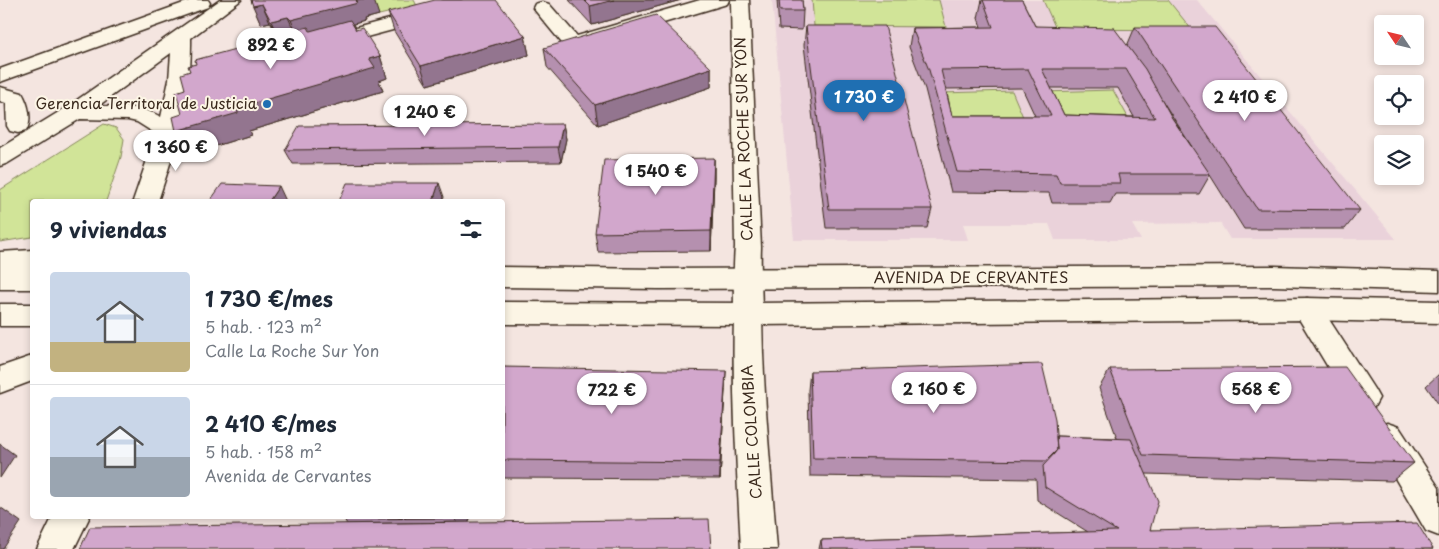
<!DOCTYPE html>
<html lang="es">
<head>
<meta charset="utf-8">
<style>
  :root { --surface:#fff; --page:#f6f6f7; --text:#1f2937; --muted:#747a83; --line:#e0e1e3; --accent:#1f6fb2 }
  body { margin:0; font-family:"Playpen Sans",sans-serif; background:var(--page); color:var(--text); height:100vh; display:flex; flex-direction:column; font-size:19px; white-space:nowrap }
  * { box-sizing:border-box; margin:0 }
  p { font-size:16px; color:var(--muted) }
  .icon { flex:none; width:28px; height:28px; fill:none; stroke:currentColor; stroke-width:2; stroke-linecap:round; stroke-linejoin:round }
  .map { position:relative; flex:1; overflow:hidden }
  .details { position:absolute; left:30px; top:199px; width:475px; height:320px; display:flex; flex-direction:column; background:var(--surface); border-radius:5px; box-shadow:0 2px 8px #0003 }
  .details>* { flex:none }
  .needle { width:32px; rotate:305deg }
  .tools { position:absolute; left:1374px; top:15px; display:grid; gap:10px }
  .tools a { display:grid; place-items:center; width:50px; height:50px; border-radius:5px; background:var(--surface); box-shadow:0 2px 8px #0003; font-size:25px }
  .price { position:absolute; translate:-50% -42px; padding:0 11px; border-radius:18px; background:#fff; color:#222; font-size:16px; line-height:32px; filter:drop-shadow(0 1px 2px #0008) }
  .price::after { content:''; position:absolute; left:50%; top:30px; width:15px; height:11px; margin-left:-8px; background:inherit; clip-path:polygon(0 0,100% 0,50% 100%) }
  .price.on { background:var(--accent); color:#fff }
  ul { padding:0; list-style:none }
  li { display:flex; align-items:center; gap:15px; height:125px; padding:0 20px }
  li+li { border-top:1px solid var(--line) }
  li span { display:grid; place-items:center; flex:none; width:140px; height:100px; border-radius:5px; color:#555 }
  li>.icon { margin-inline-start:auto }
  span .icon { width:60px; height:60px; fill:#fffc; stroke-width:1 }
  li b { font-size:21px }
  h2 { display:flex; justify-content:space-between; align-items:center; height:60px; padding:0 20px; font-size:21px }
  .map>svg:first-child { display:block }
  .built { fill:#ead2da }
  .green { fill:#d1e498; stroke:#86875b }
  .lines { fill:none; stroke-linecap:round; stroke-linejoin:round }
  .street-casing { stroke:#3b2a1e; stroke-width:3 }
  .secondary-casing { stroke:#3b2a1e; stroke-width:3 }
  .primary-casing { stroke:#3b2a1e; stroke-width:3 }
  .street { fill:#fcf5e5; fill-rule:evenodd }
  .secondary { fill:#fcf5e5; fill-rule:evenodd }
  .primary { fill:#fcf5e5; fill-rule:evenodd }
  .wall { fill:#b590af; stroke:#3b2a1e; fill-rule:evenodd }
  .shaded-wall { fill:#93758f; stroke:#3b2a1e }
  .building { fill:#d2a7cc; stroke:#3b2a1e; fill-rule:evenodd }
  .poi-dot { fill:#1f6fb2; stroke:#fcf5e5; stroke-width:2 }
  .labels { text-anchor:middle; stroke-width:4; stroke-linejoin:round; paint-order:stroke }
  .poi-label { font-size:15px; fill:#3b2a1e; stroke:#fcf5e5; text-anchor:end }
  .street-label { font-size:15px; fill:#3b2a1e; stroke:#fcf5e5 }
</style>
</head>
<body>
<div class="map">
<svg width="1439" height="549" viewBox="0 0 1439 549">
  <rect width="100%" height="100%" fill="#f4e5e0"/>
  <filter id="ink" filterUnits="userSpaceOnUse"><feTurbulence type="fractalNoise" baseFrequency=".02" numOctaves="2"/><feDisplacementMap in="SourceGraphic" scale="10" xChannelSelector="R" yChannelSelector="G"/><feConvolveMatrix kernelMatrix="1 2 1 2 8 2 1 2 1" color-interpolation-filters="sRGB"/></filter>
  <g filter="url(#ink)">
    <path class="built" d="M772 0H1197L1396 239H1230L1220 223 1132 224 1141 240H1055L1049 224H963L968 240H794Z"/>
    <path class="green" d="M372 0H414L417 6 379 15Z
      M812 0H939L946 27 814 26Z
      M1043 0H1168L1192 30 1056 29Z
      M1113 90 1135 130H1060L1042 92Z
      M1012 91 1029 131H953L941 93Z
      M104 124 116 128 124 139 121 157 106 201H32V237L0 242V190Z"/>
    <g class="lines">
      <defs>
        <path id="street" d="M443 0H461L466 7 464 11 329 47 322 45 319 41 322 37 446 4Z
          M700 0H729L727 4 573 50 566 48 533 8 535 4 542 2 549 4 577 36Z
          M731 0H749L761 247C760 270 762 293 762 316 763 394 771 471 777 549H741C737 471 732 394 734 316 734 293 733 270 735 247Z
          M1307 298 1317 301 1374 389 1379 398 1374 407 1363 411 1352 407 1293 309 1297 301Z
          M1387 423 1399 427 1439 488V536L1426 531 1371 437 1375 427Z
          M53 516H90L74 549H37Z"/>
        <path id="secondary" d="M192 0H208L210 3 208 7 0 82V69Z
          M220 0H241L191 38C192 95 176 148 158 201H133L156 134 137 122 128 120 80 119 8 163 0 166V148L67 107ZM171 53 169 80 161 117C142 106 120 106 98 106Z
          M0 87 22 93C28 103 33 120 26 131L18 133 10 131 7 126 6 103 0 101Z
          M32 250V270L0 272V252Z
          M32 356V381L0 393V367Z"/>
        <path id="primary" d="M1274 266 1439 271V291L1274 286 659 289 502 287V267L659 269Z
          M0 269H32V289H0Z
          M1307 298 1439 301V323L1307 320 748 325 502 324V302L748 303Z
          M0 304H32V326H0Z"/>
      </defs>
      <use href="#street" class="street-casing"/>
      <use href="#secondary" class="secondary-casing"/>
      <use href="#primary" class="primary-casing"/>
      <use href="#street" class="street"/>
      <use href="#secondary" class="secondary"/>
      <use href="#primary" class="primary"/>
    </g>
    <path class="wall" d="M251 0 379 15 364 19 365 21 353 24 356 30 380 56 387 78 379 81 383 91 249 131 251 135 190 154 182 114 185 89 190 71 196 64 277 35 270 22 261 24Z
      M569 0H681L592 25Z
      M777 0H802L803 11 802 30 779 29Z
      M982 0H1022L1035 26 1127 46 1135 27 1360 210 1345 229H1244L1210 175 1199 194H1115L1110 203H1052L1049 193 951 192 925 89 909 47 912 28 981 27 978 18ZM1022 88 1035 116H952L946 89ZM1051 88H1118L1134 117 1064 115ZM1160 97 1192 147 1172 118Z
      M388 12 525 36 529 55 427 85 394 31Z
      M806 26 932 209 927 228H826L804 45Z
      M544 48 711 68V87L598 125 547 67Z
      M563 124 566 139 561 162 293 164 285 150Z
      M714 158V178L711 251 598 252 595 233Z
      M502 367 725 390 720 479 502 478Z
      M1110 369 1414 463 1392 481 1146 474 1150 530 1433 549H819L821 540 1088 532 1037 500 1036 479 810 476 808 390 810 371 1056 436 1117 438 1099 388Z
      M1439 374V405L1426 386Z
      M345 516H471L468 522 347 524 344 519Z"/>
    <path class="shaded-wall" d="M360 0H374L379 15 364 19 365 21 299 38 291 20Z
      M614 0H681L592 25 590 6Z
      M262 4 270 22 261 24 253 6Z
      M288 17 296 35 279 40 271 21Z
      M525 36 529 55 427 85 421 66Z
      M380 56 387 78 379 81 383 91 249 131 251 135 190 154 176 131 369 59Z
      M711 68V87L598 125 595 105Z
      M563 124 566 139 561 162 558 147Z
      M714 158V178L711 251V231Z
      M439 183 444 197 443 201H433Z
      M279 186 286 201H269Z
      M726 371 725 390 720 479V462Z
      M0 444 15 455 0 478Z
      M0 507 21 522 3 549H0Z
      M455 516H471L464 535 455 518Z"/>
    <path class="building" d="M251 0H360L356 1 358 3 291 20 288 17 271 21 262 4 253 6Z
      M435 0H496L525 36 421 66 388 12Z
      M584 0H614L590 6Z
      M779 0H802L803 11H780Z
      M983 0H1022L1035 26 1114 28 1145 69 1172 118 1210 174H1118L1120 183H1060L1056 174 957 172 929 70 912 28 993 27ZM1028 69 1051 116H952L941 70ZM1042 69H1126L1155 118 1064 115Z
      M656 15 711 68 595 105 544 48Z
      M350 20 356 30 362 28 380 56 369 59 375 68 237 108 238 113 176 131 173 117 182 114 176 92 185 89 181 74 190 71 188 66 196 64 195 60 239 48 238 45 308 27 310 31Z
      M806 26H885L932 209H829Z
      M1135 27H1215L1360 210 1257 209Z
      M563 124 558 147 285 150 299 126Z
      M714 158 711 231 595 233 604 160Z
      M347 183H439L433 201H339Z
      M222 184 279 186 269 201H210Z
      M1042 364 1055 419 1057 450 1046 461 813 458 810 371Z
      M502 367 726 371 720 462 502 460Z
      M1345 367 1414 463 1143 455 1110 369Z
      M1056 436 1131 439 1158 501 1150 530 1417 523 1433 549H822L821 540 1117 531 1045 487 1043 466 1054 454 1057 450Z
      M345 516H455V518L344 519Z
      M709 519 711 549H80L90 527Z"/>
  </g>
  <circle class="poi-dot" cx="267" cy="104" r="5"/>
  <g class="labels">
    <g class="poi-label">
      <text x="257" y="109">Gerencia Territoral de Justicia</text>
    </g>
    <g class="street-label">
      <text transform="translate(744 139) rotate(-92)" y="5">CALLE LA ROCHE SUR YON</text>
      <text x="971" y="283">AVENIDA DE CERVANTES</text>
      <text transform="translate(752 432) rotate(-94)" y="5">CALLE COLOMBIA</text>
    </g>
  </g>
</svg>
<div class="tools">
<a><svg class="needle" viewBox="-14 -14 28 28"><path d="M0-13l5 13h-10z" fill="#e53935"/><path d="M0 13l5-13h-10z" fill="#747a83"/></svg></a>
<a><svg class="icon" aria-label="locate" viewBox="0 0 24 24"><circle cx="12" cy="12" r="6"/><path d="M12 2v4M12 18v4M2 12h4M18 12h4"/></svg></a>
<a><svg class="icon" aria-label="layers" viewBox="0 0 24 24"><path d="M12 4l9 5-9 5-9-5zM3 14l9 5 9-5"/></svg></a>
</div>
<b class="price" style="left:271px;top:70px">892 €</b>
<b class="price on" style="left:864px;top:122px">1 730 €</b>
<b class="price" style="left:1245px;top:122px">2 410 €</b>
<b class="price" style="left:425px;top:137px">1 240 €</b>
<b class="price" style="left:176px;top:172px">1 360 €</b>
<b class="price" style="left:656px;top:196px">1 540 €</b>
<b class="price" style="left:934px;top:414px">2 160 €</b>
<b class="price" style="left:1256px;top:414px">568 €</b>
<b class="price" style="left:612px;top:415px">722 €</b>
<section class="details">
<h2>9 viviendas<svg class="icon" aria-label="filters" viewBox="0 0 24 24"><path d="M4 7h16M4 17h16"/><circle cx="9" cy="7" r="2"/><circle cx="15" cy="17" r="2"/></svg></h2>
<ul>
<li><span style="background:linear-gradient(#c9d6e8 70%,#c2b280 0)"><svg class="icon" aria-label="home" viewBox="0 0 24 24"><path d="M3 11l9-7 9 7M6 9v11h12V9"/></svg></span><div><b>1 730 €/mes</b><p>5 hab. · 123 m²</p><p>Calle La Roche Sur Yon</p></div></li>
<li><span style="background:linear-gradient(#c9d6e8 60%,#9aa5b1 0)"><svg class="icon" aria-label="home" viewBox="0 0 24 24"><path d="M3 11l9-7 9 7M6 9v11h12V9"/></svg></span><div><b>2 410 €/mes</b><p>5 hab. · 158 m²</p><p>Avenida de Cervantes</p></div></li>
</ul>
</section>
</div>
</body>
</html>
